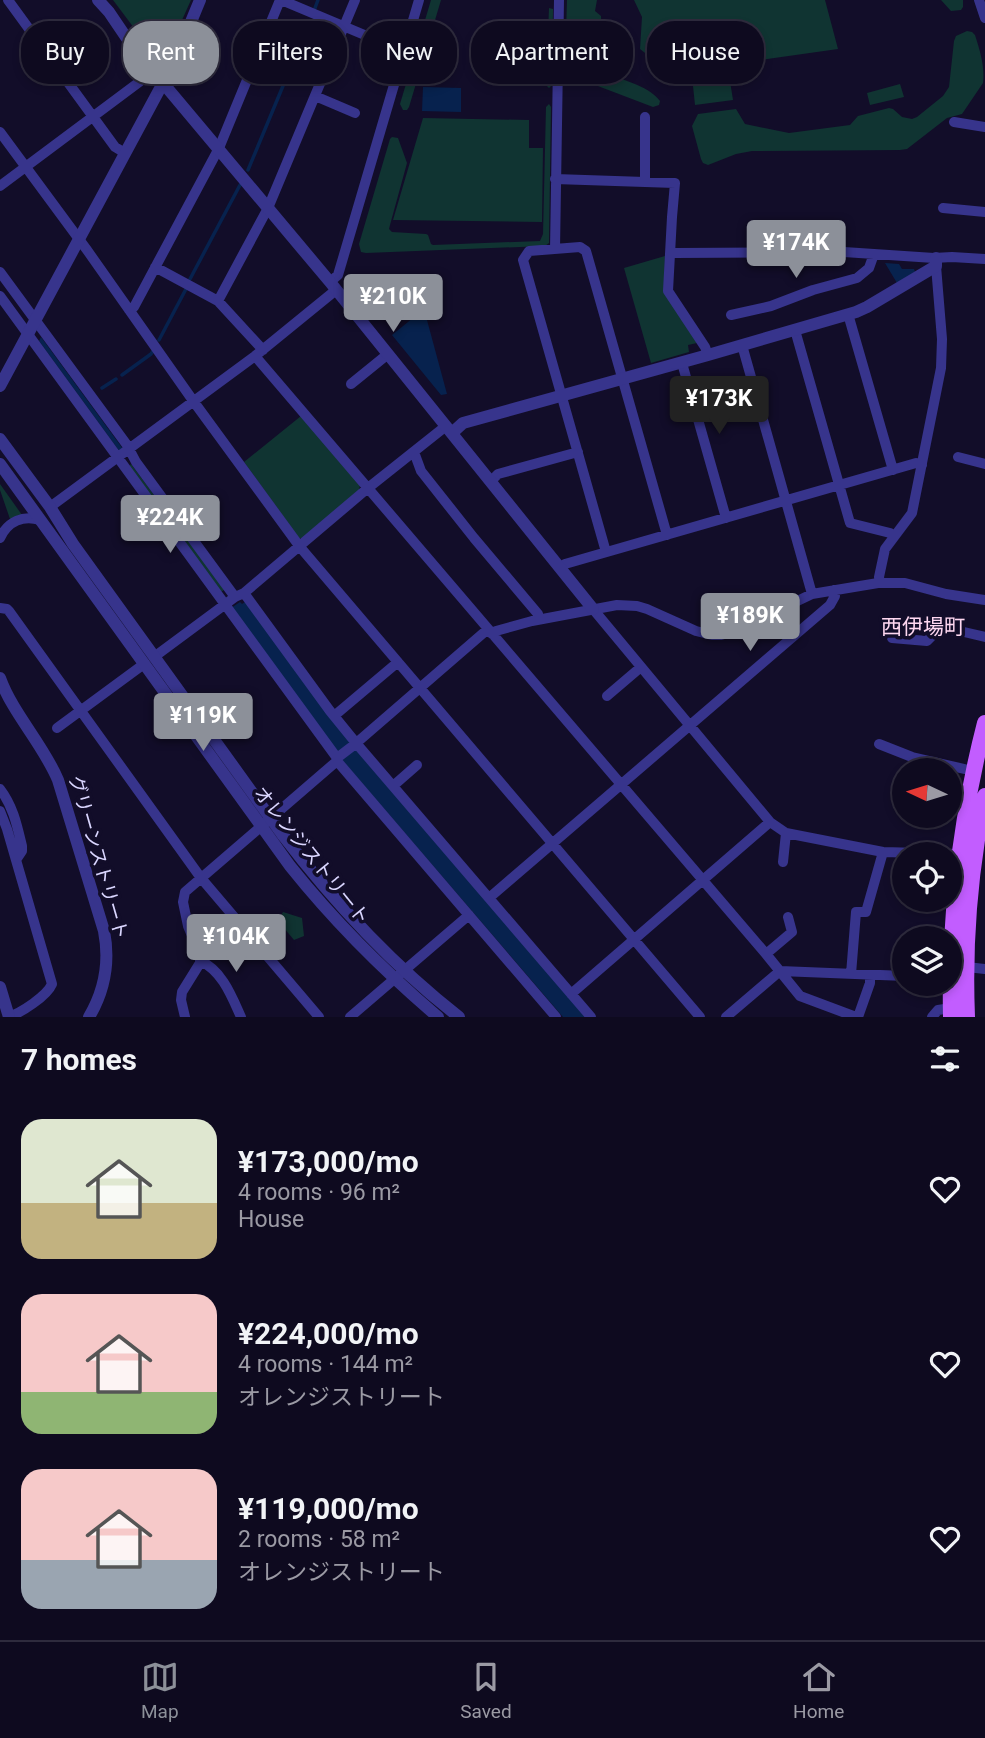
<!DOCTYPE html>
<html lang="en">
<head>
<meta charset="utf-8">
<style>
  :root { --surface:#0e0a1f; --page:#1c182c; --text:#f1f3f6; --muted:#9b9aa4; --line:#2e2b3d; --accent:#8c9099 }
  body { margin:0; font-family:Roboto,"Noto Sans JP",sans-serif; background:var(--page); color:var(--text); height:100vh; display:flex; flex-direction:column; font-size:26px; white-space:nowrap }
  * { box-sizing:border-box; margin:0 }
  p { font-size:23px; color:var(--muted) }
  .icon { flex:none; width:38px; height:38px; fill:none; stroke:currentColor; stroke-width:2; stroke-linecap:round; stroke-linejoin:round }
  .map { position:relative; height:1017px; overflow:hidden }
  .details { display:flex; flex-direction:column; background:var(--surface); flex:1 }
  .details>* { flex:none }
  .guide { position:absolute; left:21px; top:21px; width:943px; height:63px; display:flex; gap:14px }
  .needle { width:46px; rotate:274deg }
  .buttons { position:absolute; left:892px; top:758px; display:grid; gap:14px }
  .buttons a { display:grid; place-items:center; width:70px; height:70px; border-radius:50%; background:var(--surface); box-shadow:0 4px 10px #0003,0 0 0 2px var(--line); font-size:35px }
  .price { position:absolute; translate:-50% -60px; padding:0 16px; border-radius:7px; background:var(--accent); color:#fff; font-size:23px; line-height:46px; filter:drop-shadow(0 2px 4px #0008) }
  .price::after { content:''; position:absolute; left:50%; top:42px; width:21px; height:16px; margin-left:-10px; background:inherit; clip-path:polygon(0 0,100% 0,50% 100%) }
  .price.active { background:#222; color:#fff }
  ul { padding:0; list-style:none }
  li { display:flex; align-items:center; gap:21px; height:175px; padding:0 21px }
  li span { display:grid; place-items:center; flex:none; width:196px; height:140px; border-radius:21px; color:#555 }
  li>.icon { margin-inline-start:auto }
  span .icon { width:84px; height:84px; fill:#fffc; stroke-width:1 }
  li b { font-size:30px }
  h2 { display:flex; justify-content:space-between; align-items:center; height:84px; padding:0 21px; font-size:30px }
  .chip { padding:0 24px; border-radius:28px; background:var(--surface); box-shadow:0 4px 10px #0003,0 0 0 2px var(--line); font-size:24px; line-height:63px }
  .chip.active { background:var(--accent); color:#fff }
  .menu { display:flex; justify-content:space-around; align-items:center; height:98px; border-top:2px solid var(--line); background:var(--surface); font-size:19px; color:var(--muted) }
  .menu a { display:grid; justify-items:center; gap:4px }
  .menu .active { color:var(--accent) }
  .map>svg:first-child { display:block }
  .green { fill:#103432 }
  .water { fill:#07224e }
  .lines { fill:none; stroke-linecap:round; stroke-linejoin:round }
  .stream { stroke:#07224e; stroke-width:3.5 }
  .minor { stroke:#37348c; stroke-width:10 }
  .tertiary { stroke:#37348c; stroke-width:12 }
  .primary { stroke:#c25dff; stroke-width:16 }
  .labels { text-anchor:middle; stroke-width:7; stroke-linejoin:round; paint-order:stroke }
  .street-label { font-size:19px; fill:#dad6ff; stroke:#120d29 }
  .neighbourhood-label { font-size:21px; fill:#ffd8f1; stroke:#120d29 }
</style>
</head>
<body>
<div class="map">
<svg width="985" height="1017" viewBox="0 0 985 1017">
  <rect width="100%" height="100%" fill="#120d29"/>
  <path class="green" d="M113 0H191L165 58 158 60Z
    M431 0H441L409 107 407 110H403L400 104Z
    M567 0H597L595 11 601 16 603 70C621 82 646 83 660 101L659 105 653 107 569 75 565 65Z
    M634 0H825L838 49 738 63 736 47 662 63 654 60 640 49 642 17Z
    M941 0H963V7L961 10 951 11Z
    M549 8 553 9V11L552 85 549 88 546 85Z
    M967 31 972 32 975 35C980 51 985 66 983 83L962 114 947 118 907 149 900 150 752 151 736 154 708 165 703 163 701 159 692 126 698 114 736 109 745 124 789 133 850 125 858 116 889 108 893 109 902 117 912 119 917 117 943 96 949 87 954 41 956 36Z
    M727 60 730 79 693 84 690 65Z
    M730 81 733 100 695 105 693 86Z
    M900 84 904 97 870 105 867 93Z
    M549 104 551 107 549 243 545 246 366 253 361 252 359 244 390 139 392 137 398 138 407 163 390 225 389 229 392 232 426 234 428 235 431 244 433 245 540 241 543 234 546 107Z
    M423 118 529 120V148H543L542 222 393 220Z
    M665 256 664 292 697 343 688 345 689 352 651 363 624 268Z
    M301 416 360 485 359 490 303 538H299L244 462Z
    M131 464 224 589 223 591H220L129 467Z
    M0 484 22 515 10 519 0 490Z
    M283 912 302 918 304 936 294 940 278 921Z"/>
  <path class="water" d="M423 87 461 88V112L422 111Z
    M885 263 899 264 902 269H914L915 272 897 283Z
    M424 309 447 394 441 395 392 335Z
    M41 337 123 449 120 452 39 341Z
    M240 602 242 604 245 602 585 1017H563L343 761 231 608Z"/>
  <g class="lines">
    <path class="stream" d="M315 8 318 0
      M248 170 310 21
      M190 279 240 185
      M159 340 186 289
      M122 375 151 354 153 351
      M102 388 116 379"/>
    <path class="minor" d="M8 0 115 147 125 153
      M281 0 386 44
      M979 0 985 18
      M315 96 355 113
      M954 122 985 127
      M0 132 87 250 194 402 300 547 700 1017
      M555 179 675 183 672 217 668 291 705 347 708 355
      M645 182V117
      M0 186 154 71
      M943 208 985 212
      M555 249 559 0
      M675 253 844 252 934 258 952 257 985 259
      M155 267 218 301 263 350
      M0 272 127 445 136 462 235 597
      M330 282 338 275 419 0
      M0 296 337 758
      M218 301 268 208 355 0
      M129 310 134 307 219 148 280 0
      M848 314 893 470
      M731 315 771 306 813 290 857 278 869 268 874 254
      M795 330 850 523 890 533 894 536
      M742 345 812 594
      M255 356 766 954 800 996 856 1017
      M682 363 726 518
      M351 384 388 354
      M414 452 421 471 474 538 538 614 539 619
      M958 457 985 464
      M491 481 498 474 578 452
      M50 507 255 356 336 290
      M0 538C8 521 23 515 40 520
      M606 552 523 260 529 251 580 247 586 251 667 535
      M560 567 565 564 916 463 922 465
      M880 583 879 577 885 549 912 513 941 368 942 339 936 266
      M244 593 330 711 356 743 591 1017
      M0 608 7 609 9 611 201 878 319 1017
      M593 609 770 822 786 833 883 852 959 854
      M488 629 354 745 337 758V761L556 1017
      M492 634 496 631 532 621 617 605 637 606 647 609 696 631 712 635H721L737 630 812 594 878 583H905L946 594 985 600
      M892 638 927 641 931 637 932 627 964 632 985 637
      M154 657 235 597 244 593 368 488 446 426
      M607 696 641 667
      M334 716 398 662
      M57 728 144 664
      M879 744 912 757 973 771
      M393 786 417 765
      M0 789C13 806 17 825 22 846V851L16 860
      M0 811 7 829 52 984C47 996 21 1013 8 1017
      M783 862 786 833
      M489 898 830 605 835 596 834 590
      M766 954 792 932 788 917
      M200 961C222 970 232 997 241 1017
      M967 967 985 969
      M851 974 856 912H866L883 852
      M571 994 770 822
      M185 1017 181 1000 182 992 200 963 201 957 188 926 183 902 185 892 337 761
      M350 1017 469 915
      M726 1017 780 971 905 976
      M858 1017 870 983V975
      M932 1017 938 1010 951 1008"/>
    <path class="tertiary" d="M98 0 109 12 132 46 330 282 593 609
      M0 386 164 81 179 51 200 0
      M452 433 463 423 708 355 856 312 867 307 936 266V258
      M0 439 50 507 73 544 282 834C334 902 391 964 459 1017
      M0 464 290 866C334 921 384 971 438 1017
      M0 678C13 714 43 744 58 780L104 931C110 962 105 990 89 1017
      M0 987 9 1017"/>
    <path class="primary" d="M951 1017C949 917 960 820 985 723
      M967 1017C964 943 970 868 985 796"/>
  </g>
  <g class="labels">
    <g class="street-label">
      <text transform="translate(312 855) rotate(51)" y="7">オレンジストリート</text>
      <text transform="translate(99 857) rotate(74)" y="7">グリーンストリート</text>
    </g>
    <g class="neighbourhood-label">
      <text x="923" y="634">西伊場町</text>
    </g>
  </g>
</svg>
<div class="buttons">
<a><svg class="needle" viewBox="-14 -14 28 28"><path d="M0-13l5 13h-10z" fill="#e53935"/><path d="M0 13l5-13h-10z" fill="#9b9aa4"/></svg></a>
<a><svg class="icon" aria-label="locate" viewBox="0 0 24 24"><circle cx="12" cy="12" r="6"/><path d="M12 2v4M12 18v4M2 12h4M18 12h4"/></svg></a>
<a><svg class="icon" aria-label="layers" viewBox="0 0 24 24"><path d="M12 4l9 5-9 5-9-5zM3 14l9 5 9-5"/></svg></a>
</div>
<b class="price" style="left:796px;top:280px">¥174K</b>
<b class="price" style="left:393px;top:334px">¥210K</b>
<b class="price active" style="left:719px;top:436px">¥173K</b>
<b class="price" style="left:170px;top:555px">¥224K</b>
<b class="price" style="left:750px;top:653px">¥189K</b>
<b class="price" style="left:203px;top:753px">¥119K</b>
<b class="price" style="left:236px;top:974px">¥104K</b>
<div class="guide">
<a class="chip">Buy</a>
<a class="chip active">Rent</a>
<a class="chip">Filters</a>
<a class="chip">New</a>
<a class="chip">Apartment</a>
<a class="chip">House</a>
</div>
</div>
<section class="details">
<h2>7 homes<svg class="icon" aria-label="filters" viewBox="0 0 24 24"><path d="M4 7h16M4 17h16"/><circle cx="9" cy="7" r="2"/><circle cx="15" cy="17" r="2"/></svg></h2>
<ul>
<li><span style="background:linear-gradient(#dfe7d0 60%,#c2b280 0)"><svg class="icon" aria-label="home" viewBox="0 0 24 24"><path d="M3 11l9-7 9 7M6 9v11h12V9"/></svg></span><div><b>¥173,000/mo</b><p>4 rooms · 96 m²</p><p>House</p></div><svg class="icon" aria-label="heart" viewBox="0 0 24 24"><path d="M12 20l-8-8c-3-5 5-10 8-4 3-6 11-1 8 4z"/></svg></li>
<li><span style="background:linear-gradient(#f6c9c9 70%,#8fb573 0)"><svg class="icon" aria-label="home" viewBox="0 0 24 24"><path d="M3 11l9-7 9 7M6 9v11h12V9"/></svg></span><div><b>¥224,000/mo</b><p>4 rooms · 144 m²</p><p>オレンジストリート</p></div><svg class="icon" aria-label="heart" viewBox="0 0 24 24"><path d="M12 20l-8-8c-3-5 5-10 8-4 3-6 11-1 8 4z"/></svg></li>
<li><span style="background:linear-gradient(#f6c9c9 65%,#9aa5b1 0)"><svg class="icon" aria-label="home" viewBox="0 0 24 24"><path d="M3 11l9-7 9 7M6 9v11h12V9"/></svg></span><div><b>¥119,000/mo</b><p>2 rooms · 58 m²</p><p>オレンジストリート</p></div><svg class="icon" aria-label="heart" viewBox="0 0 24 24"><path d="M12 20l-8-8c-3-5 5-10 8-4 3-6 11-1 8 4z"/></svg></li>
</ul>
</section>
<nav class="menu">
<a class="active"><svg class="icon" aria-label="map" viewBox="0 0 24 24"><path d="M3 6l6-2 6 2 6-2v14l-6 2-6-2-6 2zM9 4v14M15 6v14"/></svg>Map</a>
<a><svg class="icon" aria-label="saved" viewBox="0 0 24 24"><path d="M7 4h10v16l-5-4-5 4z"/></svg>Saved</a>
<a><svg class="icon" aria-label="home" viewBox="0 0 24 24"><path d="M3 11l9-7 9 7M6 9v11h12V9"/></svg>Home</a>
</nav>
</body>
</html>
